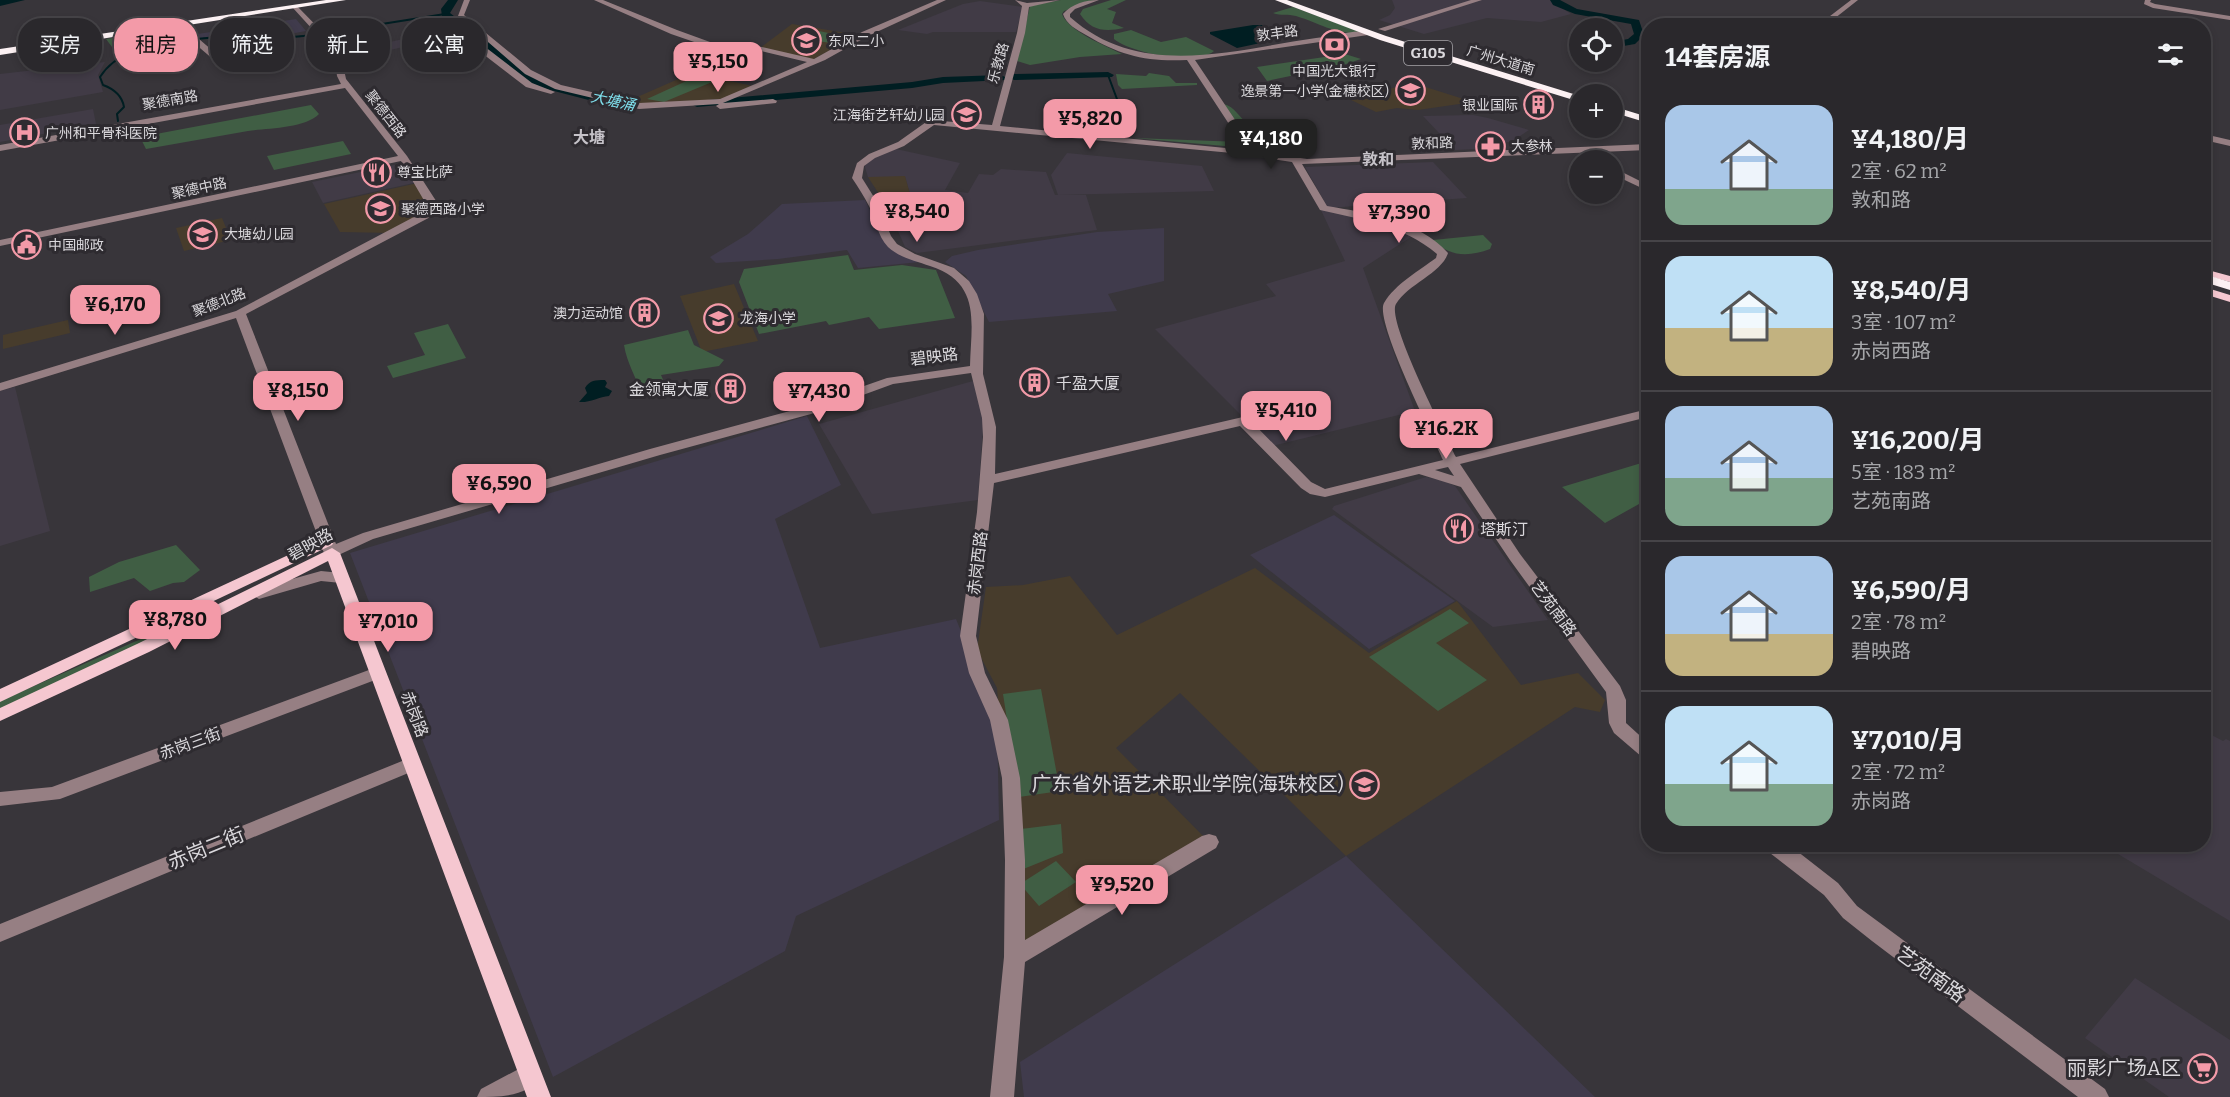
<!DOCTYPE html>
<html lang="zh">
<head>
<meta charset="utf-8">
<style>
  :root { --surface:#2a282c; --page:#323034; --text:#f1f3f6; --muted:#a5a6a9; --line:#464448; --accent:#f39aa8 }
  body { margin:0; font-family:Bitter,"Noto Sans SC",serif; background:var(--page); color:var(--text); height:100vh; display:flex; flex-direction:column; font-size:22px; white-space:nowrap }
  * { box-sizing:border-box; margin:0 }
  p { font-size:20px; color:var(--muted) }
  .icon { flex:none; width:33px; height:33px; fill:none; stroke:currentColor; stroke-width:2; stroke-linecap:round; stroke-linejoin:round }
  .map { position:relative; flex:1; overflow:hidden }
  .details { position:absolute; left:1641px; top:18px; width:570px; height:834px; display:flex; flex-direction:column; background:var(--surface); border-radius:24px; box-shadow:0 3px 9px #0003,0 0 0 2px var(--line) }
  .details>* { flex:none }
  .hud { position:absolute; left:18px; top:18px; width:570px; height:54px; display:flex; gap:12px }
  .tools { position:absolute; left:1569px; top:18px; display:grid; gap:12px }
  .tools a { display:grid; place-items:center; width:54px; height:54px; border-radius:50%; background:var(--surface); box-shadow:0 3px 9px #0003,0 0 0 2px var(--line); font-size:30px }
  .price { position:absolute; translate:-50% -51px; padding:0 14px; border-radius:12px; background:var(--accent); color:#111; font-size:20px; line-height:39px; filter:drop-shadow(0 2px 3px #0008) }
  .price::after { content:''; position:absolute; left:50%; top:36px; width:18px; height:14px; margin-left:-9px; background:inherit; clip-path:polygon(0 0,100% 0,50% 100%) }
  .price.current { background:#222; color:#fff }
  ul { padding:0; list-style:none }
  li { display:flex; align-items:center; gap:18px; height:150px; padding:0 24px }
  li+li { border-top:2px solid var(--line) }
  li span { display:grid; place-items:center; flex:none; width:168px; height:120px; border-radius:18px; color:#555 }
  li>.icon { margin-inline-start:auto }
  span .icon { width:72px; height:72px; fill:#fffc; stroke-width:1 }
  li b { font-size:26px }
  h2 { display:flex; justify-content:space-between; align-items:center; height:72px; padding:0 24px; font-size:26px }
  .tag { padding:0 21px; border-radius:24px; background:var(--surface); box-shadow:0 3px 9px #0003,0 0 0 2px var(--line); font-size:21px; line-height:54px }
  .tag.current { background:var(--accent); color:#111 }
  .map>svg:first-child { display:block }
  .built { fill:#413b46 }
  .industrial { fill:#403b4c }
  .education { fill:#473c2c }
  .green { fill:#405e44 }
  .water { fill:#001e22 }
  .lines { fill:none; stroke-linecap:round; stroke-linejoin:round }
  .stream { stroke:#001e22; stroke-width:2 }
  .river { fill:#001e22; fill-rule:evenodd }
  .minor { fill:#967f83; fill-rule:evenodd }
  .major { fill:#f5c7d0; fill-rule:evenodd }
  .highway { fill:#fcf1f3; fill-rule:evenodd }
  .labels { text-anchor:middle; stroke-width:6; stroke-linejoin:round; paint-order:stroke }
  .far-street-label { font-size:14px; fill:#dad8dc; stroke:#2e2b30 }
  .far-poi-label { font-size:14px; fill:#dad8dc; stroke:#2e2b30; text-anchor:start }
  .shield { fill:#2e2b30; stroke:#a6a4a8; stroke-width:1.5 }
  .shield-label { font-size:15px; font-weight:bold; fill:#dad8dc }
  .far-water-label { font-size:15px; font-style:italic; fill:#7fdfec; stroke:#2e2b30 }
  .far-quarter-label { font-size:16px; font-weight:bold; fill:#c6c3c9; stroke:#2e2b30 }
  .street-label { font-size:16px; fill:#dad8dc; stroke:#2e2b30 }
  .poi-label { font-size:16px; fill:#dad8dc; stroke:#2e2b30; text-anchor:start }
  .near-poi-label { font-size:20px; fill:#dad8dc; stroke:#2e2b30; text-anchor:end }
  .near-street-label { font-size:20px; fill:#dad8dc; stroke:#2e2b30 }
</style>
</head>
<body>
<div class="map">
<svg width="2230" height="1097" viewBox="0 0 2230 1097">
  <rect width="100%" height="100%" fill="#38353a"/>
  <path class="built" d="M1392 0H1550L1571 14 1541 22 1487 18 1424 34 1379 20 1390 15 1395 8Z
    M980 1 1023 7 1016 32H933L927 34 898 30 963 4Z
    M349 30 367 47 426 34 438 39 355 58 333 33Z
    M105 62 98 75 103 92 0 110V74Z
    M93 109 96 124 0 142V125Z
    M1473 115 1488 118 1529 130 1511 142 1493 143 1498 148 1455 150 1423 116Z
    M896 149 960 163 945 190 968 193 979 174 993 175 1001 169 1046 172 1055 195H1086L1097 230 917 253 905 247 888 208 913 204 905 177H868L864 164 878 155Z
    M1067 153 1202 166 1214 191 1058 195 1051 175Z
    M1433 162 1467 198 1328 208 1305 167Z
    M404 163 418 182 323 203 312 182Z
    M1320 208 1331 210 1414 235 1363 268 1415 411 1272 446 1155 329 1276 296 1266 284 1345 261Z
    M973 381 984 412 978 500 872 514 819 424Z
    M15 387 50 531 0 546V391Z
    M1426 477 1445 481 1455 486 1548 620 1493 627 1332 509 1334 506Z
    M2204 731 2223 741 2226 739 2230 741V921L2103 845 2204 844Z
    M2135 978 2230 1040V1097H2169L2085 1038Z"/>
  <path class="industrial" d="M296 19 306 31 284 35 256 32 194 39 191 35Z
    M865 200 887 245 920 262 858 268 847 250 778 259 716 263 710 257 748 234 782 204Z
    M1164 228V281L1108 294 1117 311 989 322 966 276 945 262 952 256 978 250 1097 232Z
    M807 416 841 485 775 519 820 648 956 619 997 720 999 820 796 916 785 951 553 1077 350 553Z
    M1334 515 1455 601 1369 649 1250 555Z
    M1346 856 1595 1097H1024L1020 1062Z"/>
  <path class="education" d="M792 24 858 35 812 60 760 48Z
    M692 73 753 86 722 100 643 105 628 101Z
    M1413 83 1473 102 1418 110 1397 108 1376 112 1349 99Z
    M905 176 913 205 888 208 868 177Z
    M418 183 434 207 393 233 340 232 324 204Z
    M222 218 231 240 184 251 176 228Z
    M734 284 758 341 702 352 680 296Z
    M68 320 70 333 3 349V335Z
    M1255 568 1369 653 1457 601 1521 685 1578 673 1605 700 1600 712 1575 707 1346 856 1180 693 1116 748 1209 842 1019 954 997 688 977 650 986 587 1023 585 1070 576 1117 635Z"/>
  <path class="green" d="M1061 0H1095L1064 11 1062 14C1068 31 1106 46 1122 54L1080 57 1030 65 1017 61 1030 6Z
    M1111 0H1126L1107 9 1116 12 1112 23 1124 28C1105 32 1091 31 1080 14L1083 9Z
    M1293 7 1364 33C1335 35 1322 24 1296 16 1288 14 1281 16 1273 13Z
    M164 30 171 35 151 41 112 47 106 39Z
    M814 30 848 37 850 38C836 48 813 39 797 37L794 34Z
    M1131 30 1161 42 1186 37 1214 51C1197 66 1130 53 1114 39V34Z
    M1345 54 1361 59 1343 65 1267 81 1257 67Z
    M1149 73 1169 76 1176 83H1197V85L1122 89 1118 85 1116 74 1146 76Z
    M693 78H709L712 82 664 102 647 99Z
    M1224 104C1235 107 1238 116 1246 122 1259 134 1278 138 1288 152L1284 156 1255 151Z
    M311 105 319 114C304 129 266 128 248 131L146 149 140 137Z
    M1134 138 1241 142 1247 148Z
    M343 141 351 154 274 170 267 156Z
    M1483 235 1492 244 1490 249C1469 257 1449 257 1433 240Z
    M848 255 854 270 902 265 936 270 955 318 879 329 869 317 829 325 826 321 759 334 739 282 744 269Z
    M448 324 466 358 393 378 387 366 425 355 414 333Z
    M688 330 694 345 724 360 719 366 661 375 667 389 642 396C637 378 627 364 624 345Z
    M1648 461V499L1605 523 1562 487Z
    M176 545 200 570 184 582 173 583 150 591 134 578 90 592 89 577 119 562Z
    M1450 609 1469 623 1436 643 1487 680 1438 711 1369 657Z
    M168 627 154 639 0 711V701Z
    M1041 689 1060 791 1019 797 1003 694Z
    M1061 824 1063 853 1021 870V829Z
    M1056 861 1076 882 1039 906 1020 884Z"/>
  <path class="water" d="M1253 25H1262L1282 34 1270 41 1237 48 1210 34V32Z
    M605 380 607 383 605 387 612 391 609 396C599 397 589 403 579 402L587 393 585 388C590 380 595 380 605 380Z"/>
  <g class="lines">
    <path class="stream" d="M325 33 445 14
      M196 39 251 34 271 39 314 35
      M1108 75 1130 134
      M118 121 117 114 124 107C122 95 114 89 103 85L100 77C119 47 156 46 188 41"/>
    <path class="river" d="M0 0H25L0 6Z
      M448 0H458L450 13 539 81 631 104 633 106 627 110 531 85 442 16 441 9Z
      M1550 0H1560L1577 9 1639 20 1644 35 1635 44 1612 48V42L1628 39 1634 34 1631 24 1575 14 1553 5Z
      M1108 72 1114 75 1112 77 1014 80 1008 77 1014 74Z
      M1001 75 1007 78 1005 80 943 83 912 88 697 107 691 104 697 101 912 82 943 77Z"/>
    <path class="minor" d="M464 0H470L464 15 531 70 561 85 639 103 720 99 807 62 753 49 729 54 671 34 594 0H603L677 30 732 50 753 45 814 59 862 32 937 0H946L868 36 825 60 723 103 773 99 777 101 776 103 720 109 716 106 719 104 639 109 555 89 525 74 458 16Z
      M1015 0 1027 3 1060 0 1029 7 1025 33 1000 126 1246 150 1187 60C1147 62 1121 56 1086 35 1077 30 1066 24 1063 14 1072 4 1085 0 1099 0L1075 9 1070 14V17C1141 80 1232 50 1316 38 1333 36 1353 30 1371 31L1368 35 1195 60 1256 151 1307 159 1648 144V150L1302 164 1327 206C1367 213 1419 220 1448 253 1442 273 1408 284 1396 304 1386 320 1445 434 1456 457L1648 409V417L1460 464 1520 554 1620 686 1626 700V723L1648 743V759L1642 757 1614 733 1609 723 1606 692 1510 560 1461 487 1419 474 1325 497 1310 494 1301 488 1240 426 994 483 976 636 985 673 1008 720 1020 778 1025 860V940L1202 836 1209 834 1216 836 1219 842 1216 848 1025 962 1014 1097H990L1004 957 1005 860 1002 778 990 720 969 673 960 636 977 512 983 437 982 418 971 373 893 384 811 414 660 455 373 539 332 558 324 553 236 318 0 391V383L236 311 429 209 401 161 0 246V240L398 156 345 88 0 151V145L341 84 337 76 334 53 293 8V6H297L340 50 346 79 407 156 440 207 438 213 246 314 336 544 363 533 650 449 801 408 887 378 970 366C971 323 982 283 930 266 916 261 900 258 888 247 877 236 876 219 869 206 864 196 858 187 852 178L857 163 869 154 898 142 929 120 992 125 1017 33 1022 6ZM934 125 1232 153 1292 162 1320 210C1362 220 1403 225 1437 254L1436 258C1420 270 1395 284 1384 303 1374 321 1433 436 1443 460L1325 489 1311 482 1248 418 1243 417 995 474 996 427 983 374 984 314 977 294 969 281 954 268 915 254 897 244 891 236 877 202 862 178 864 166 875 158 904 146ZM1448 467 1454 476 1435 470Z
      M1471 0H1482L1385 31 1378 29Z
      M1851 0H1858L1825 26H1817Z
      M2145 0H2151L2150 2 2155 4 2230 16V20L2153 8 2144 4Z
      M163 24H169L185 37 199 39 234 69 227 71 194 43 180 41 163 28Z
      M457 30H463L532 83 555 92 551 94 526 87 457 34Z
      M2204 134 2230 140V146L2204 140Z
      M1612 167 1648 185V191L1612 174Z
      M321 571 341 573 349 578 341 583 321 581 259 599 251 594 253 590Z
      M377 667 383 669 385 673 383 677 60 799 0 806V792L52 787Z
      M412 757 418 759 421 764 418 769 0 942V924Z
      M1764 844H1788L1838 883 1857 906 2105 1089 2109 1097H2078L1872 941 1843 918 1824 895 1766 850Z
      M530 1063 538 1066 541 1074C531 1097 500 1097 477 1097L481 1089Z"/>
    <path class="major" d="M2204 269 2230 276V282L2204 275Z
      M2204 287 2230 295V302L2204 294Z
      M327 537 332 539 334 542 332 545 0 702V689Z
      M332 548 340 553 551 1097H527L328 561 149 652 0 721V708L137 644Z"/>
    <path class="highway" d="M326 0H346L0 55V49Z
      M1275 0H1287L1386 36 1580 96V102L1380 40Z
      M1612 106 1648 117V123L1612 112Z
      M2204 274 2230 282V290L2204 282Z"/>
  </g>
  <defs>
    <symbol id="school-ring" viewBox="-11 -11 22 22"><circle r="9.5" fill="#2e2b30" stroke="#f39aa8" stroke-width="1.5"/><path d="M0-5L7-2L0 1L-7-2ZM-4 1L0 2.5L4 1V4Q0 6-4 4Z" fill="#f39aa8"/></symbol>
    <symbol id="bank-ring" viewBox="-11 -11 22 22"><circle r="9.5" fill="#2e2b30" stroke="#f39aa8" stroke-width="1.5"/><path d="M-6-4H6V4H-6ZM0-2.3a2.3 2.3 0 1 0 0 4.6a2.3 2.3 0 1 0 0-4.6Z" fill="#f39aa8"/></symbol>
    <symbol id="building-ring" viewBox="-11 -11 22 22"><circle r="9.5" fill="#2e2b30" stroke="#f39aa8" stroke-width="1.5"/><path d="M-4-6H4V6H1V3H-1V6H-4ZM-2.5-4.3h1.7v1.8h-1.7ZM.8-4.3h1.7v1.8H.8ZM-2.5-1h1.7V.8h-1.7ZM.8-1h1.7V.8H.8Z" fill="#f39aa8"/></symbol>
    <symbol id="hospital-ring" viewBox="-11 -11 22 22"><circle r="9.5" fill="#2e2b30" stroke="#f39aa8" stroke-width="1.5"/><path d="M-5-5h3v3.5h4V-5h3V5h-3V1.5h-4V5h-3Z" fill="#f39aa8"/></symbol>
    <symbol id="pharmacy-ring" viewBox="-11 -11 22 22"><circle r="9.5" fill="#2e2b30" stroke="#f39aa8" stroke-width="1.5"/><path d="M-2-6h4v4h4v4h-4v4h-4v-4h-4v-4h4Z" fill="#f39aa8"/></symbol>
    <symbol id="restaurant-ring" viewBox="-11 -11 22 22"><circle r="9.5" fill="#2e2b30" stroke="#f39aa8" stroke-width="1.5"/><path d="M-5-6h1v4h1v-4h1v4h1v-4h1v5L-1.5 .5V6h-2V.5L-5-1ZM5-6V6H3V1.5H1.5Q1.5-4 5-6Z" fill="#f39aa8"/></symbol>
    <symbol id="civic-ring" viewBox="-11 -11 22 22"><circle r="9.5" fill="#2e2b30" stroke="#f39aa8" stroke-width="1.5"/><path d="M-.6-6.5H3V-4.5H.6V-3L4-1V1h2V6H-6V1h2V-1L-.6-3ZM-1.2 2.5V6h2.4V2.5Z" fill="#f39aa8"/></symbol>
    <symbol id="supermarket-ring" viewBox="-11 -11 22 22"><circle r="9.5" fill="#2e2b30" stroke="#f39aa8" stroke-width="1.5"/><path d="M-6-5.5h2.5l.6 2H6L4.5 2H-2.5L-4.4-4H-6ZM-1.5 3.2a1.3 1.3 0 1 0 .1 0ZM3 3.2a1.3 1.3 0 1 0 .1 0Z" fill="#f39aa8"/></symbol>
  </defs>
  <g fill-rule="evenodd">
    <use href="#school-ring" x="790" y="24" width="33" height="33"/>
    <use href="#bank-ring" x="1318" y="28" width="33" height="33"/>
    <use href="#school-ring" x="1394" y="74" width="33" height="33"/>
    <use href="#building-ring" x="1522" y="88" width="33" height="33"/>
    <use href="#school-ring" x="950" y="98" width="33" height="33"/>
    <use href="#hospital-ring" x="8" y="116" width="33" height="33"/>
    <use href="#pharmacy-ring" x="1474" y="130" width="33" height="33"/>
    <use href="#restaurant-ring" x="360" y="156" width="33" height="33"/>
    <use href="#school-ring" x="364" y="192" width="33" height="33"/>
    <use href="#school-ring" x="186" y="218" width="33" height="33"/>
    <use href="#civic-ring" x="10" y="228" width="33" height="33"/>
    <use href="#building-ring" x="628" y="296" width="33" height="33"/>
    <use href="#school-ring" x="702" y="302" width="33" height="33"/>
    <use href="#building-ring" x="1018" y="366" width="33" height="33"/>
    <use href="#building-ring" x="714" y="372" width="33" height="33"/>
    <use href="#restaurant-ring" x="1442" y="512" width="33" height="33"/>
    <use href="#school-ring" x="1348" y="768" width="33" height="33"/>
    <use href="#supermarket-ring" x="2186" y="1052" width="33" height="33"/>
  </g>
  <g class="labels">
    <g class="far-street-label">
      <text transform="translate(1277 33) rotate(-8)" y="5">敦丰路</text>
      <text transform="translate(1501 60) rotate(17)" y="5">广州大道南</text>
      <text transform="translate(998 63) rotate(-74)" y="5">乐敦路</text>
      <text transform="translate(170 100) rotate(-10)" y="5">聚德南路</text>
      <text transform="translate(386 114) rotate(52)" y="5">聚德西路</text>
      <text transform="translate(1432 143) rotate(-2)" y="5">敦和路</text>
      <text transform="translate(199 188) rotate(-12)" y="5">聚德中路</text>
      <text transform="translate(219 302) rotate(-21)" y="5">聚德北路</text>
    </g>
    <g class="far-poi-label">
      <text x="828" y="46">东风二小</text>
      <text x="1334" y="76" text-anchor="middle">中国光大银行</text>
      <text x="1389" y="96" text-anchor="end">逸景第一小学(金穗校区)</text>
      <text x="1518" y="110" text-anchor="end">银业国际</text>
      <text x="945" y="120" text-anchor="end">江海街艺轩幼儿园</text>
      <text x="45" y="138">广州和平骨科医院</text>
      <text x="1511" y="151">大参林</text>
      <text x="397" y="177">尊宝比萨</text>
      <text x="401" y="214">聚德西路小学</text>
      <text x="224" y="239">大塘幼儿园</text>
      <text x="48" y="250">中国邮政</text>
      <text x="623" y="318" text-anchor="end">澳力运动馆</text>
      <text x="740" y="323">龙海小学</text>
    </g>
    <rect class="shield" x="1404" y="41" width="48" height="24" rx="4.5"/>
    <g class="shield-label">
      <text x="1428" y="58">G105</text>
    </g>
    <g class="far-water-label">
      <text transform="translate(613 101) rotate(12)" y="5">大塘涌</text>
    </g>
    <g class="far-quarter-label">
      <text x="589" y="143">大塘</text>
      <text x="1378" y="165">敦和</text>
    </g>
    <g class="street-label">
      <text transform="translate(934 356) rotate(-7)" y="6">碧映路</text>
      <text transform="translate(310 544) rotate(-29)" y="6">碧映路</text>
      <text transform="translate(977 563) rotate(-83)" y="6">赤岗西路</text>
      <text transform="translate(1554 608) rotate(53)" y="6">艺苑南路</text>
      <text transform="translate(415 714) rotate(69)" y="6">赤岗路</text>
      <text transform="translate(190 743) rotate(-20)" y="6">赤岗三街</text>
    </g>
    <g class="poi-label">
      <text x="1056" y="389">千盈大厦</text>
      <text x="709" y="395" text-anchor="end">金领寓大厦</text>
      <text x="1480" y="535">塔斯汀</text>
    </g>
    <g class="near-poi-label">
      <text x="1344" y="791">广东省外语艺术职业学院(海珠校区)</text>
      <text x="2181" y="1075">丽影广场A区</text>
    </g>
    <g class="near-street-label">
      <text transform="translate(206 848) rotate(-22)" y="7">赤岗二街</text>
      <text transform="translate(1931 974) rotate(36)" y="7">艺苑南路</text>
    </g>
  </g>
</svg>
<div class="tools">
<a><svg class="icon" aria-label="locate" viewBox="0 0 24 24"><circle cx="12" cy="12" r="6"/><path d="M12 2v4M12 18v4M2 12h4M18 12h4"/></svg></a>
<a>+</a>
<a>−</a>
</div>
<b class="price" style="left:718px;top:93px">¥5,150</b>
<b class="price" style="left:1090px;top:150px">¥5,820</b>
<b class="price current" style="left:1271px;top:170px">¥4,180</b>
<b class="price" style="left:917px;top:243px">¥8,540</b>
<b class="price" style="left:1399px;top:244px">¥7,390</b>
<b class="price" style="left:115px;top:336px">¥6,170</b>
<b class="price" style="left:298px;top:422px">¥8,150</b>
<b class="price" style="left:819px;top:423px">¥7,430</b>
<b class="price" style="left:1286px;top:442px">¥5,410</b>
<b class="price" style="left:1446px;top:460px">¥16.2K</b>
<b class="price" style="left:499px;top:515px">¥6,590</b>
<b class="price" style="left:175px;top:651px">¥8,780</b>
<b class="price" style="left:388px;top:653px">¥7,010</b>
<b class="price" style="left:1122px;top:916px">¥9,520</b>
<div class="hud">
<a class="tag">买房</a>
<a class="tag current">租房</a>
<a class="tag">筛选</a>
<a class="tag">新上</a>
<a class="tag">公寓</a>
</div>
<section class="details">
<h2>14套房源<svg class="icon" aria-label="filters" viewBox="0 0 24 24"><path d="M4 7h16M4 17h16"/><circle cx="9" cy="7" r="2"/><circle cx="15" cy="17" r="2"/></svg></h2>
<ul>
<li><span style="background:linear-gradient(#a9c7e8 70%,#7fa58c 0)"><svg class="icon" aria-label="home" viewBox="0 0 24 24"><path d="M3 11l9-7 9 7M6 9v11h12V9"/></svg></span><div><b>¥4,180/月</b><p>2室 · 62 m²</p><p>敦和路</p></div></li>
<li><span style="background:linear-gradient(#bfe0f5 60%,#c2b280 0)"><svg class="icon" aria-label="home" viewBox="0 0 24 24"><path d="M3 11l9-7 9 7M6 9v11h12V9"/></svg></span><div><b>¥8,540/月</b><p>3室 · 107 m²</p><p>赤岗西路</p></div></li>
<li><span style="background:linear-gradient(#a9c7e8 60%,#7fa58c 0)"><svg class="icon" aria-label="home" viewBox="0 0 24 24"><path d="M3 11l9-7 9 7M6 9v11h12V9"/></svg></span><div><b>¥16,200/月</b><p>5室 · 183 m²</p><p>艺苑南路</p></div></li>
<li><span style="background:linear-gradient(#a9c7e8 65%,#c2b280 0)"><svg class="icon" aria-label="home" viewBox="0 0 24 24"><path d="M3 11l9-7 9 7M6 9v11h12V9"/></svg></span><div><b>¥6,590/月</b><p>2室 · 78 m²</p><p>碧映路</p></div></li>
<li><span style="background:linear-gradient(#bfe0f5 65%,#7fa58c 0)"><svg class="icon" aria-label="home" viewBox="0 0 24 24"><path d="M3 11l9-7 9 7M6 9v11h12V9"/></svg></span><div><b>¥7,010/月</b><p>2室 · 72 m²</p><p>赤岗路</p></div></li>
</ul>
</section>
</div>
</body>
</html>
